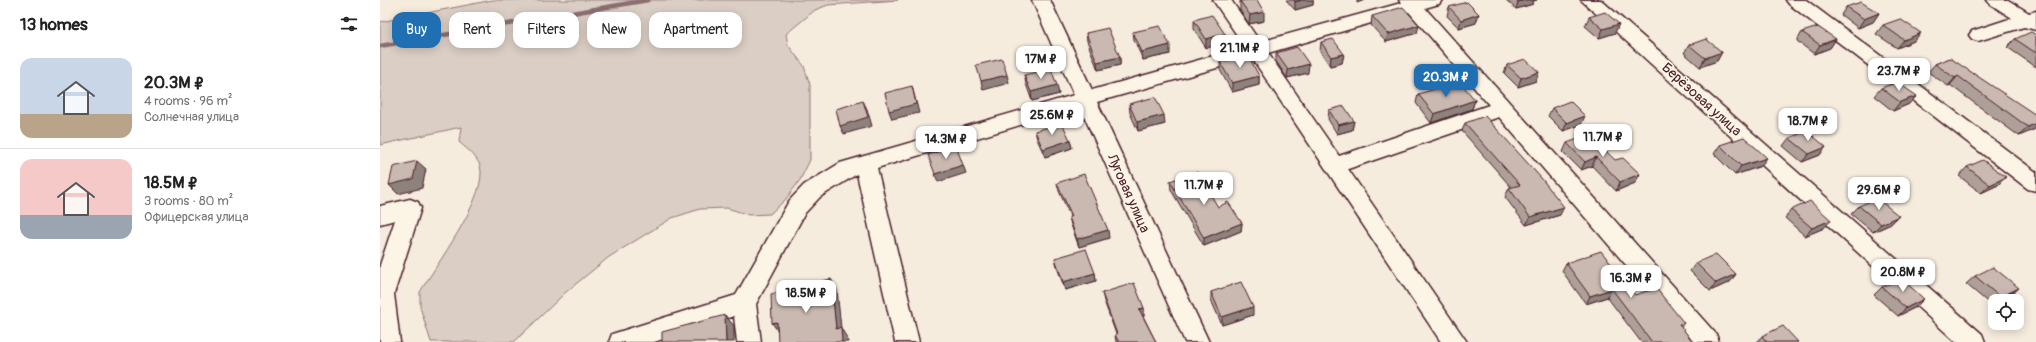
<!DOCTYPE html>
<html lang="en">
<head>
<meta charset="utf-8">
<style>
  :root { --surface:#fff; --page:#f6f6f6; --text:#222; --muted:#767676; --line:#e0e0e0; --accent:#1f6fb2 }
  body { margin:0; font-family:Pangolin,sans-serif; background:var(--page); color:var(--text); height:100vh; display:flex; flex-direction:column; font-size:15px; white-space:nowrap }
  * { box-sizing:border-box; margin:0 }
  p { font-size:13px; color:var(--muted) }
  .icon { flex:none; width:22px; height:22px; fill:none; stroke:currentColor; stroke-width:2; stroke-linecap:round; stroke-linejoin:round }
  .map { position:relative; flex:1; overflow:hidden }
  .panel { display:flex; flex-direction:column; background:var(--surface); width:380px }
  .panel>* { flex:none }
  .banner { position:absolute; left:12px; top:12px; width:380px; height:36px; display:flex; gap:8px }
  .controls { position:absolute; left:1608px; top:294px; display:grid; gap:8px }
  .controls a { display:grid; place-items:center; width:36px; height:36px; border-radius:8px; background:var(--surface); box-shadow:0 2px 10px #0003; font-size:20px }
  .price { position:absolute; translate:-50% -34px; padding:0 9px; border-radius:8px; background:#fff; color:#222; font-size:13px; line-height:26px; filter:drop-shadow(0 1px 2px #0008) }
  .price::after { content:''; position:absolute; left:50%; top:24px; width:12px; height:9px; margin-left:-6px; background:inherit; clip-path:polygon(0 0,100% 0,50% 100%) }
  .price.on { background:var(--accent); color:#fff }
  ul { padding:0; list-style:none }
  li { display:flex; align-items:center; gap:12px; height:100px; padding:0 20px }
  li+li { border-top:1px solid var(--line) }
  li span { display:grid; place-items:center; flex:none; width:112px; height:80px; border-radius:12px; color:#555 }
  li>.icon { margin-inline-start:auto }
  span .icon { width:48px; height:48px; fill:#fffc; stroke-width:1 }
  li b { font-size:17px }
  h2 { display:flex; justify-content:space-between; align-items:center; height:48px; padding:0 20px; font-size:17px }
  .tag { padding:0 14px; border-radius:12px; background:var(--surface); box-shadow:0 2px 10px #0003; font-size:14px; line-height:36px }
  .tag.on { background:var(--accent); color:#fff }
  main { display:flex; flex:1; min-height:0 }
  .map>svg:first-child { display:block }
  .green { fill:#dbcec4; stroke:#927678 }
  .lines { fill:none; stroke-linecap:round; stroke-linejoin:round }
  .stream { stroke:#8c6e70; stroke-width:4.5 }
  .minor-casing { stroke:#4a1f2b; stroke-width:3 }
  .minor { fill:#fcf5e5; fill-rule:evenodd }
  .wall { fill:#ae9f98; stroke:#4a1f2b }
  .shaded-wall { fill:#8d827c; stroke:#4a1f2b }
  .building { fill:#cab9b1; stroke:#4a1f2b }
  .labels { text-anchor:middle; stroke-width:3; stroke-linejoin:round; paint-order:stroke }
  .street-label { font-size:14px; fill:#4a1f2b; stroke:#fcf5e5 }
</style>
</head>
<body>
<main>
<section class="panel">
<h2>13 homes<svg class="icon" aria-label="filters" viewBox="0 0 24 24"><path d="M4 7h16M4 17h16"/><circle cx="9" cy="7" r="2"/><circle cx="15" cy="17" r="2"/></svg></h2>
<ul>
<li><span style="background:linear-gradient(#c9d6e8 70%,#b9a48a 0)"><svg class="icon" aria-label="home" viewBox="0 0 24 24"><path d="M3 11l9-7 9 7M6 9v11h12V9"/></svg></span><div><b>20.3M ₽</b><p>4 rooms · 96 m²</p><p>Солнечная улица</p></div></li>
<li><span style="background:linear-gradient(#f6c9c9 70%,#9aa5b1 0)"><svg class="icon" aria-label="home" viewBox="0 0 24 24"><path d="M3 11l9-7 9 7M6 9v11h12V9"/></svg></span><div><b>18.5M ₽</b><p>3 rooms · 80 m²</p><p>Офицерская улица</p></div></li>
</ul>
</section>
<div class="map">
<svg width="1656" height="342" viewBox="0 0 1656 342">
  <rect width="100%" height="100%" fill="#f5ecde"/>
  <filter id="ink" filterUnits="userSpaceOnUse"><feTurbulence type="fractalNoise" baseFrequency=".025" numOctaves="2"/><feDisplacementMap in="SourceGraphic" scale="8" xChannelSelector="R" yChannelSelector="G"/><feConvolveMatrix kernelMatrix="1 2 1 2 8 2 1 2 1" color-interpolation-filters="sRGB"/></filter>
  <g filter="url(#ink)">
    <path class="green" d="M113 0H518L448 5 435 10 406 34 408 45 424 66 430 85V160L420 180 406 199 390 214 369 215 347 208 320 209 292 218 229 257 186 292 134 342H51L40 307V292C57 264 103 202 101 171 100 158 88 150 79 142L81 127 0 145V22Z"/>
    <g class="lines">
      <path class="stream" d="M0 46 268 0"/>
      <defs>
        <path id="minor" d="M652 0H670L712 90 865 47 833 0H851L880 42 1021 3 1019 0H1062L1059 4 1045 8 1336 334 1339 342H1312L1119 117 968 169 1087 342H1061L872 58 717 102 829 342H805L700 107 497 168 539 342H515L477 174 440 197 425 213 376 304 381 342H357L354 316 274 342H229L232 334 356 295 409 201 424 185 460 163 694 95ZM1029 12 1109 105 959 156 888 53Z
          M1201 0H1221L1602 334 1605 342H1576Z
          M1406 0H1426L1656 172V191L1648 189 1409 4Z
          M1607 0H1628L1649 13 1656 11V30L1644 27 1598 41 1592 39 1589 35 1592 31 1632 18 1610 4Z
          M30 199 38 202 41 208 14 294 20 342H0V265L15 220 0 224V206Z"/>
      </defs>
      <use href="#minor" class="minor-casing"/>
      <use href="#minor" class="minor"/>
    </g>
    <path class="wall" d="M906 0H933V5L915 10Z
      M1126 0H1157L1153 1V4L1136 9Z
      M860 1 884 21 869 24 860 10Z
      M1069 7 1096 23 1079 28 1067 16Z
      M1466 7 1499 13 1493 22 1478 28 1461 15Z
      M992 16 1037 33 1006 42 991 25Z
      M1209 17 1235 33 1219 38 1205 26Z
      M814 20 845 34V43L826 48 814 29Z
      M1503 25 1534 41 1517 48 1496 34Z
      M753 32 790 54 763 60 754 40Z
      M1422 32 1456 39 1450 48 1434 54 1417 41Z
      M706 33 740 57V65L718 70 707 41Z
      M1656 35V67L1627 47 1635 39Z
      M941 42 964 54 962 63 950 66 940 51Z
      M1309 45 1342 52 1337 61 1320 67 1304 53Z
      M896 53 928 73 907 78 896 61Z
      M1570 58 1655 129 1639 136 1570 85 1568 86 1548 72 1555 64Z
      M840 62 879 76V85L852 92 840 70Z
      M1127 65 1156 81 1138 87 1124 73Z
      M644 75 679 94 652 101 646 84Z
      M1501 88 1529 104 1513 111 1494 96Z
      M1038 94 1095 100 1092 109 1051 123 1036 103Z
      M749 104 785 124 758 131 750 113Z
      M1172 108 1201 125 1183 131 1168 116Z
      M949 110 974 121 972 130 957 134 948 119Z
      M1085 123 1180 215 1146 225 1125 197 1129 188 1131 187 1082 131Z
      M655 131 690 140 692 148 665 157 657 139Z
      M1409 138 1440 155 1422 162 1403 146Z
      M1187 143 1235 160 1255 183 1236 191 1212 166 1201 170 1183 152Z
      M1340 145 1381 166 1355 175 1334 154Z
      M1587 167 1626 177 1618 185 1601 193 1579 176Z
      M790 181 838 207 862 223 861 231 824 246 791 190Z
      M677 183 729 238 699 247 691 225 689 217 690 216 679 191Z
      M1479 206 1519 216 1511 224 1493 232 1471 214Z
      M1411 210 1444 228 1425 236 1405 218Z
      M675 258 715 273 716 281 685 290 677 267Z
      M1186 263 1255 295 1304 323 1301 327 1313 342H1261L1227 297 1206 304 1182 271Z
      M1316 263 1356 274 1350 282 1330 291 1310 271Z
      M1595 276 1639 288 1629 296 1619 301H1615V303L1611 305 1586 284Z
      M1502 287 1536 307 1518 316 1494 295Z
      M831 292 873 315 842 325 831 300Z
      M722 293 764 308V316H763L776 342H736L735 335 736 334 724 301Z
      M1382 336 1418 342H1377Z"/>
    <path class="shaded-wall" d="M921 0H933V5L915 10V2Z
      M977 0H985L977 3Z
      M1145 0H1157L1153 1V4L1136 9 1138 2Z
      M884 12V21L869 24 870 15Z
      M1499 13 1493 22 1478 28 1484 19Z
      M1099 14 1096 23 1079 28 1081 20Z
      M1239 24 1235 33 1219 38 1223 29Z
      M1039 25 1037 33 1006 42 1008 34Z
      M1541 33 1534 41 1517 48 1524 40Z
      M845 34V43L826 48V39Z
      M1456 39 1450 48 1434 54 1440 45Z
      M790 45V54L763 60 762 52Z
      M1342 52 1337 61 1320 67 1325 58Z
      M964 54 962 63 950 66 951 57Z
      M740 57V65L718 70 717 62Z
      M929 64 928 73 907 78 908 70Z
      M1159 72 1156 81 1138 87 1141 78Z
      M627 75 629 83 603 90 601 81Z
      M879 76V85L852 92V83Z
      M1578 76 1570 85 1568 86 1575 78Z
      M677 85 679 94 652 101 651 92Z
      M532 86 539 113 512 119 509 111Z
      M1537 96 1529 104 1513 111 1520 102Z
      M1095 100 1092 109 1051 123 1054 114Z
      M483 101 487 109 492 126 464 134 460 126Z
      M784 115 785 124 758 131 757 122Z
      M1205 116 1201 125 1183 131 1187 123Z
      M974 121 972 130 957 134 958 125Z
      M1656 123V128L1655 129 1639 136 1648 127Z
      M690 140 692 148 665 157 663 149Z
      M1446 147 1440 155 1422 162 1429 154Z
      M1216 157 1212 166 1201 170 1205 162Z
      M1387 158 1381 166 1355 175 1361 166Z
      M37 161 46 169 42 188 18 194 9 185Z
      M583 165 586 173 558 182 555 174Z
      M1260 174 1255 183 1236 191 1240 182Z
      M1626 177 1618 185 1601 193 1610 185Z
      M1184 207 1180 215 1146 225 1150 217Z
      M1519 216 1511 224 1493 232 1501 224Z
      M1451 220 1444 228 1425 236 1432 228Z
      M862 223 861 231 824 246V238Z
      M728 230 729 238 699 247 697 239Z
      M715 273 716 281 685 290 683 282Z
      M1356 274 1350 282 1330 291 1336 283Z
      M451 279 457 290 461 328 467 338 468 342H462L456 329Z
      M1639 288 1629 296 1619 301H1616L1620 297Z
      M1232 289 1227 297 1206 304 1210 296Z
      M1544 299 1536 307 1518 316 1526 308Z
      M873 307V315L842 325V317Z
      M764 308V316L760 317 759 309Z
      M345 315 354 326V342H346Z
      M397 322 400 334 392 323Z"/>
    <path class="building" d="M867 0H877L884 12 870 15 860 1Z
      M914 0H921L915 2Z
      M1136 0H1145L1138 2Z
      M1087 2 1099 14 1081 20 1069 7Z
      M1481 2 1499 13 1484 19 1466 7Z
      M1023 7 1039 25 1008 34 992 16Z
      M1225 12 1239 24 1223 29 1209 17Z
      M832 15 845 34 826 39 814 20Z
      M1520 19 1541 33 1524 40 1503 25Z
      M780 26 790 45 762 52 753 32Z
      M1438 27 1456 39 1440 45 1422 32Z
      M728 28 740 57 717 62 706 33Z
      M1651 32 1656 35V53L1635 39Z
      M953 39 964 54 951 57 941 42Z
      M1326 39 1342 52 1325 58 1309 45Z
      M917 47 929 64 908 70 896 53Z
      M868 55 879 76 852 83 840 62Z
      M1570 58 1656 115V123L1648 127 1578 76 1575 78 1555 64Z
      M622 59 627 75 601 81 596 65Z
      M1145 59 1159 72 1141 78 1127 65Z
      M671 69 677 85 651 92 644 75Z
      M1080 82 1095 100 1054 114 1038 94Z
      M1517 82 1537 96 1520 102 1501 88Z
      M532 86 536 104 509 111 505 93Z
      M775 97 784 115 757 122 749 104Z
      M483 101 488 117 460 126 456 109Z
      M1190 101 1205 116 1187 123 1172 108Z
      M964 106 974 121 958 125 949 110Z
      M1105 116 1162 179 1184 207 1150 217 1129 188 1140 185 1085 123Z
      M682 123 690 140 663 149 655 131Z
      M1427 131 1446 147 1429 154 1409 138Z
      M1209 135 1235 160 1243 158 1260 174 1240 182 1216 157 1205 162 1187 143Z
      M1364 137 1387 158 1361 166 1340 145Z
      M576 146 583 165 555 174 548 155Z
      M1603 160 1626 177 1610 185 1587 167Z
      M37 161 33 179 9 185 13 167Z
      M817 172 838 207 848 202 862 223 824 238 790 181Z
      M704 174 728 230 697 239 689 217 692 216 677 183Z
      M1497 198 1519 216 1501 224 1479 206Z
      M1430 201 1451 220 1432 228 1411 210Z
      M706 249 715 273 683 282 675 258Z
      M1221 251 1255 295 1276 288 1304 323 1299 324 1313 342H1272L1232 289 1210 296 1186 263Z
      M1336 254 1356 274 1336 283 1316 263Z
      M1613 267 1639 288 1620 297 1595 276Z
      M1521 278 1544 299 1526 308 1502 287Z
      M451 279 456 329 461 327 462 342H398L397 322 392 323 391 294Z
      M861 282 873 307 842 317 831 292Z
      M754 283 764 308 759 309 776 342H739L735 335 737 334 722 293Z
      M345 315 346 342H282V332Z
      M1403 326 1418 342H1387L1382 336Z"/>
  </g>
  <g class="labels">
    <g class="street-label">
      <text transform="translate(1322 99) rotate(42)" y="5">Берёзовая улица</text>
      <text transform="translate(749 193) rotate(66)" y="5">Луговая улица</text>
    </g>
  </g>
</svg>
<div class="controls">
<a><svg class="icon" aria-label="locate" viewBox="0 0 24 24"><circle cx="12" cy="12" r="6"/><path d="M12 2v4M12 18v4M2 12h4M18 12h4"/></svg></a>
</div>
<b class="price" style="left:860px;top:69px">21.1M ₽</b>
<b class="price" style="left:661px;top:80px">17M ₽</b>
<b class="price" style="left:1519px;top:92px">23.7M ₽</b>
<b class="price on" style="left:1066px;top:98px">20.3M ₽</b>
<b class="price" style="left:672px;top:136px">25.6M ₽</b>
<b class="price" style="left:1428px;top:142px">18.7M ₽</b>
<b class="price" style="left:1223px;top:158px">11.7M ₽</b>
<b class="price" style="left:566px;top:160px">14.3M ₽</b>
<b class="price" style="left:824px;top:206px">11.7M ₽</b>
<b class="price" style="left:1499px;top:211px">29.6M ₽</b>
<b class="price" style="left:1523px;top:293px">20.8M ₽</b>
<b class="price" style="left:1251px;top:299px">16.3M ₽</b>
<b class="price" style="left:426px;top:314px">18.5M ₽</b>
<div class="banner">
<a class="tag on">Buy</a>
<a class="tag">Rent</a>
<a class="tag">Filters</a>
<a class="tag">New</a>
<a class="tag">Apartment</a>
</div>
</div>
</main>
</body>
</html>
